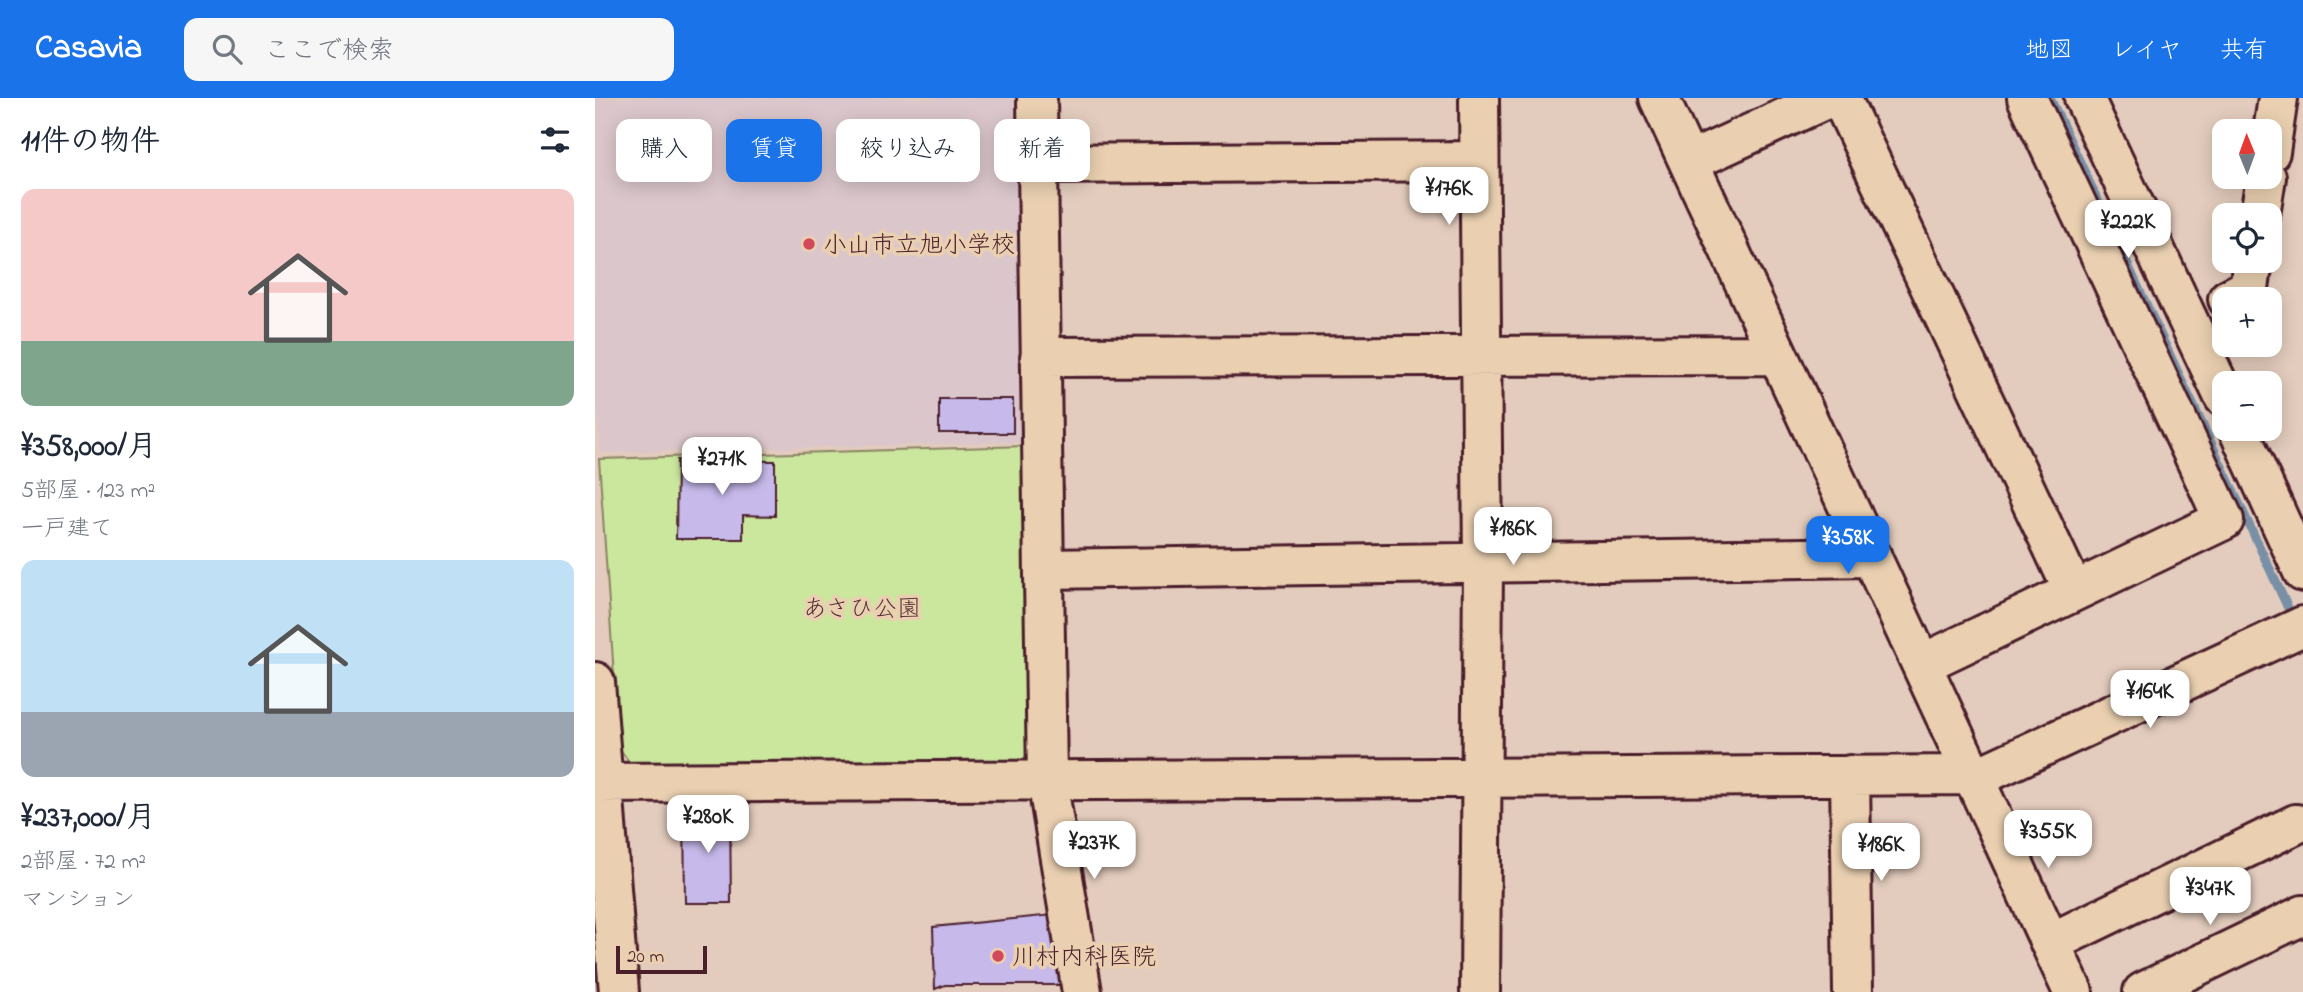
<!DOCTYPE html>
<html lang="ja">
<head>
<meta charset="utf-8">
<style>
  :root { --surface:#fff; --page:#f6f6f7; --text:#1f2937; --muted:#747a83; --accent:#1a73e8 }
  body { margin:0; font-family:"Indie Flower","Klee One",sans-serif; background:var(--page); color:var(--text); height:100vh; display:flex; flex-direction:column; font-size:26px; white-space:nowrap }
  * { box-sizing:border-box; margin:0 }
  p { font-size:23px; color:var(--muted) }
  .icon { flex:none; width:38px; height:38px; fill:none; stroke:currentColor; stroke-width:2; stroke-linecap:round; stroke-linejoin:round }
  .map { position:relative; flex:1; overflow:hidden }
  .sheet { display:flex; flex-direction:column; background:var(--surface); width:595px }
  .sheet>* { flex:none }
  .top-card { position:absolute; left:21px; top:21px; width:665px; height:63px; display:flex; gap:14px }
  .needle { width:46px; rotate:359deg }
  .controls { position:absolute; left:1617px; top:21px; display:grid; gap:14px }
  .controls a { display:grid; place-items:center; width:70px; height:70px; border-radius:14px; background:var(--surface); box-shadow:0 4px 18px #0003; font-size:35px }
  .scale { position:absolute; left:21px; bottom:18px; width:91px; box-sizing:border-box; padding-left:7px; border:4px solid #4a1f2b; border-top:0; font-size:19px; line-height:24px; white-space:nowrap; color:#4a1f2b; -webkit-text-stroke:5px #ead0b1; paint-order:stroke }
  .price { position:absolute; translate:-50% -60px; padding:0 16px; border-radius:14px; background:#fff; color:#222; font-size:23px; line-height:46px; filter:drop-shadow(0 2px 4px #0008) }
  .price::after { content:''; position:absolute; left:50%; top:42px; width:21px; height:16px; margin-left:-10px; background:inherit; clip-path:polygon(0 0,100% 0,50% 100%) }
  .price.active { background:var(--accent); color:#fff }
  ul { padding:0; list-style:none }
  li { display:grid; align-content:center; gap:14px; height:371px; padding:0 21px }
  li span { display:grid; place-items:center; height:217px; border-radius:14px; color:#555 }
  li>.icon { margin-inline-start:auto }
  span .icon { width:126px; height:126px; fill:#fffc; stroke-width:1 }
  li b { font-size:30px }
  h2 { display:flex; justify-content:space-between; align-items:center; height:84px; padding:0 21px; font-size:30px }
  .tag { padding:0 24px; border-radius:14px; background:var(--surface); box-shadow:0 4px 18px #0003; font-size:24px; line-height:63px }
  .tag.active { background:var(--accent); color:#fff }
  header { display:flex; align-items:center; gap:42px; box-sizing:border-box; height:98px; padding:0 35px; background:var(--accent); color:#fff }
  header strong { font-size:33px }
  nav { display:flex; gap:38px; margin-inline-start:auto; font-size:24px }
  .search { width:490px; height:63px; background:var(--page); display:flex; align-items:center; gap:18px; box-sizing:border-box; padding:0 24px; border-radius:14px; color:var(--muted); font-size:26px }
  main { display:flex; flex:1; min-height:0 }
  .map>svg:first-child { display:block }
  .built { fill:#dbc7cb }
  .green { fill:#cbe79e; stroke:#8a8364; stroke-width:2 }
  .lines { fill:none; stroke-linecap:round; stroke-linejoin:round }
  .stream { stroke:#788fa6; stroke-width:9 }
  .building { fill:#c7baeb; stroke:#4a1f2b; stroke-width:2 }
  .minor-casing { stroke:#4a1f2b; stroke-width:44 }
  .minor { stroke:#ead0b1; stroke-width:38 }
  .poi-dot { fill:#d1495b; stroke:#ead0b1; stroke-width:2.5 }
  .labels { text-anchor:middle; stroke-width:7; stroke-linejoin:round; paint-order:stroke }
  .poi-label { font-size:24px; fill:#4a1f2b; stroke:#ead0b1; text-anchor:start }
  .park-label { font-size:24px; fill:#573336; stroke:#ead0b1 }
</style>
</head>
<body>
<header>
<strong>Casavia</strong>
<div class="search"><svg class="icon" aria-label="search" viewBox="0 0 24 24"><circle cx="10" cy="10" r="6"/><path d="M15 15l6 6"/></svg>ここで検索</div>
<nav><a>地図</a><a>レイヤ</a><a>共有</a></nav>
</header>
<main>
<section class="sheet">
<h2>11件の物件<svg class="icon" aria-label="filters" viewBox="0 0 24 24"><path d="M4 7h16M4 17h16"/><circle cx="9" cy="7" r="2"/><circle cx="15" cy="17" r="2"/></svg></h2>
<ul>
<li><span style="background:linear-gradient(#f6c9c9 70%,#7fa58c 0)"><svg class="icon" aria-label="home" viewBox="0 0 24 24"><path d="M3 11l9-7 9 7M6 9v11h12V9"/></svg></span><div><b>¥358,000/月</b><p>5部屋 · 123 m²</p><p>一戸建て</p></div></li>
<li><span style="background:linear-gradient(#bfe0f5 70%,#9aa5b1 0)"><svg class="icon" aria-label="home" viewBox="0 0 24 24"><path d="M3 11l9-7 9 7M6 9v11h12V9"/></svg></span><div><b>¥237,000/月</b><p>2部屋 · 72 m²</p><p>マンション</p></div></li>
</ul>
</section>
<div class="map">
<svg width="1708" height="894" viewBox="0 0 1708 894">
  <rect width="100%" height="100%" fill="#e3ccbd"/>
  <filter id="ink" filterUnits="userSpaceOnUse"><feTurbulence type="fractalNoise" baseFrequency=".0143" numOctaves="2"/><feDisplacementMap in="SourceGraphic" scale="14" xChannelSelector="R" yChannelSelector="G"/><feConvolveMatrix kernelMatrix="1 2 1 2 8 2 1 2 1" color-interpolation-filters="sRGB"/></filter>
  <g filter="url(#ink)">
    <path class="built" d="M0 0H427L429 344 6 355 0 293Z"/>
    <path class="green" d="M433 348 438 651 423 667 38 669 24 650 4 361Z"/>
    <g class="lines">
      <path class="stream" d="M1455 0 1693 510"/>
    </g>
    <path class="building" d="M344 301H418V335H344Z
      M82 362 180 363V418L148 417V441H81Z
      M135 709 136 805H90L89 710Z
      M458 817 475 887H350L340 891 338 829Z"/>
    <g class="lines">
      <defs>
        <path id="minor" d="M442 0 452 682 487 894
          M884 0 888 466 885 894
          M1064 0 1478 894
          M1246 0 1478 492
          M1489 0 1629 299
          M1675 54 1683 0
          M1094 64 1233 0
          M442 66 883 63
          M1665 117 1671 79
          M1633 201 1654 190 1658 163
          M445 259 1182 257
          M1643 331 1708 474
          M450 471 1277 459
          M1327 566 1629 422 1432 0
          M0 584 24 894
          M1255 677 1258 894
          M1378 681 1708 528
          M0 685 1375 677
          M1455 845 1701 726
          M1548 894 1708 817"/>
      </defs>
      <use href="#minor" class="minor-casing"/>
      <use href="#minor" class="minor"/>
    </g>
  </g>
  <g class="poi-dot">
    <circle cx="214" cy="146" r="7"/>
    <circle cx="403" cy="858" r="7"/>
  </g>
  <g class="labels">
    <g class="poi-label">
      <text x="228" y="154">小山市立旭小学校</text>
      <text x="417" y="866">川村内科医院</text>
    </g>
    <g class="park-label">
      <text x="267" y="518">あさひ公園</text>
    </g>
  </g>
</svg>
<div class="controls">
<a><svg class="needle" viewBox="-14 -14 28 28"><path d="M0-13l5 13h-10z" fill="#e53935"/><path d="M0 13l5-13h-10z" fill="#747a83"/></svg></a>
<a><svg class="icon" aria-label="locate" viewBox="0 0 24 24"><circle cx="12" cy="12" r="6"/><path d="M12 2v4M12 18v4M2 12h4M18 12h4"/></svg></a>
<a>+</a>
<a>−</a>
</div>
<div class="scale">20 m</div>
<b class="price" style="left:854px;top:129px">¥176K</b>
<b class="price" style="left:1533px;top:162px">¥222K</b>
<b class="price" style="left:127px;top:399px">¥271K</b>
<b class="price" style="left:918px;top:469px">¥186K</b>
<b class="price active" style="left:1253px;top:478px">¥358K</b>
<b class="price" style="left:1555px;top:632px">¥164K</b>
<b class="price" style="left:113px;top:757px">¥280K</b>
<b class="price" style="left:1453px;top:772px">¥355K</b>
<b class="price" style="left:499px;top:783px">¥237K</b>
<b class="price" style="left:1286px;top:785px">¥186K</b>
<b class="price" style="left:1615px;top:829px">¥347K</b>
<div class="top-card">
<a class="tag">購入</a>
<a class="tag active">賃貸</a>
<a class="tag">絞り込み</a>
<a class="tag">新着</a>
</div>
</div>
</main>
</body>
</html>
